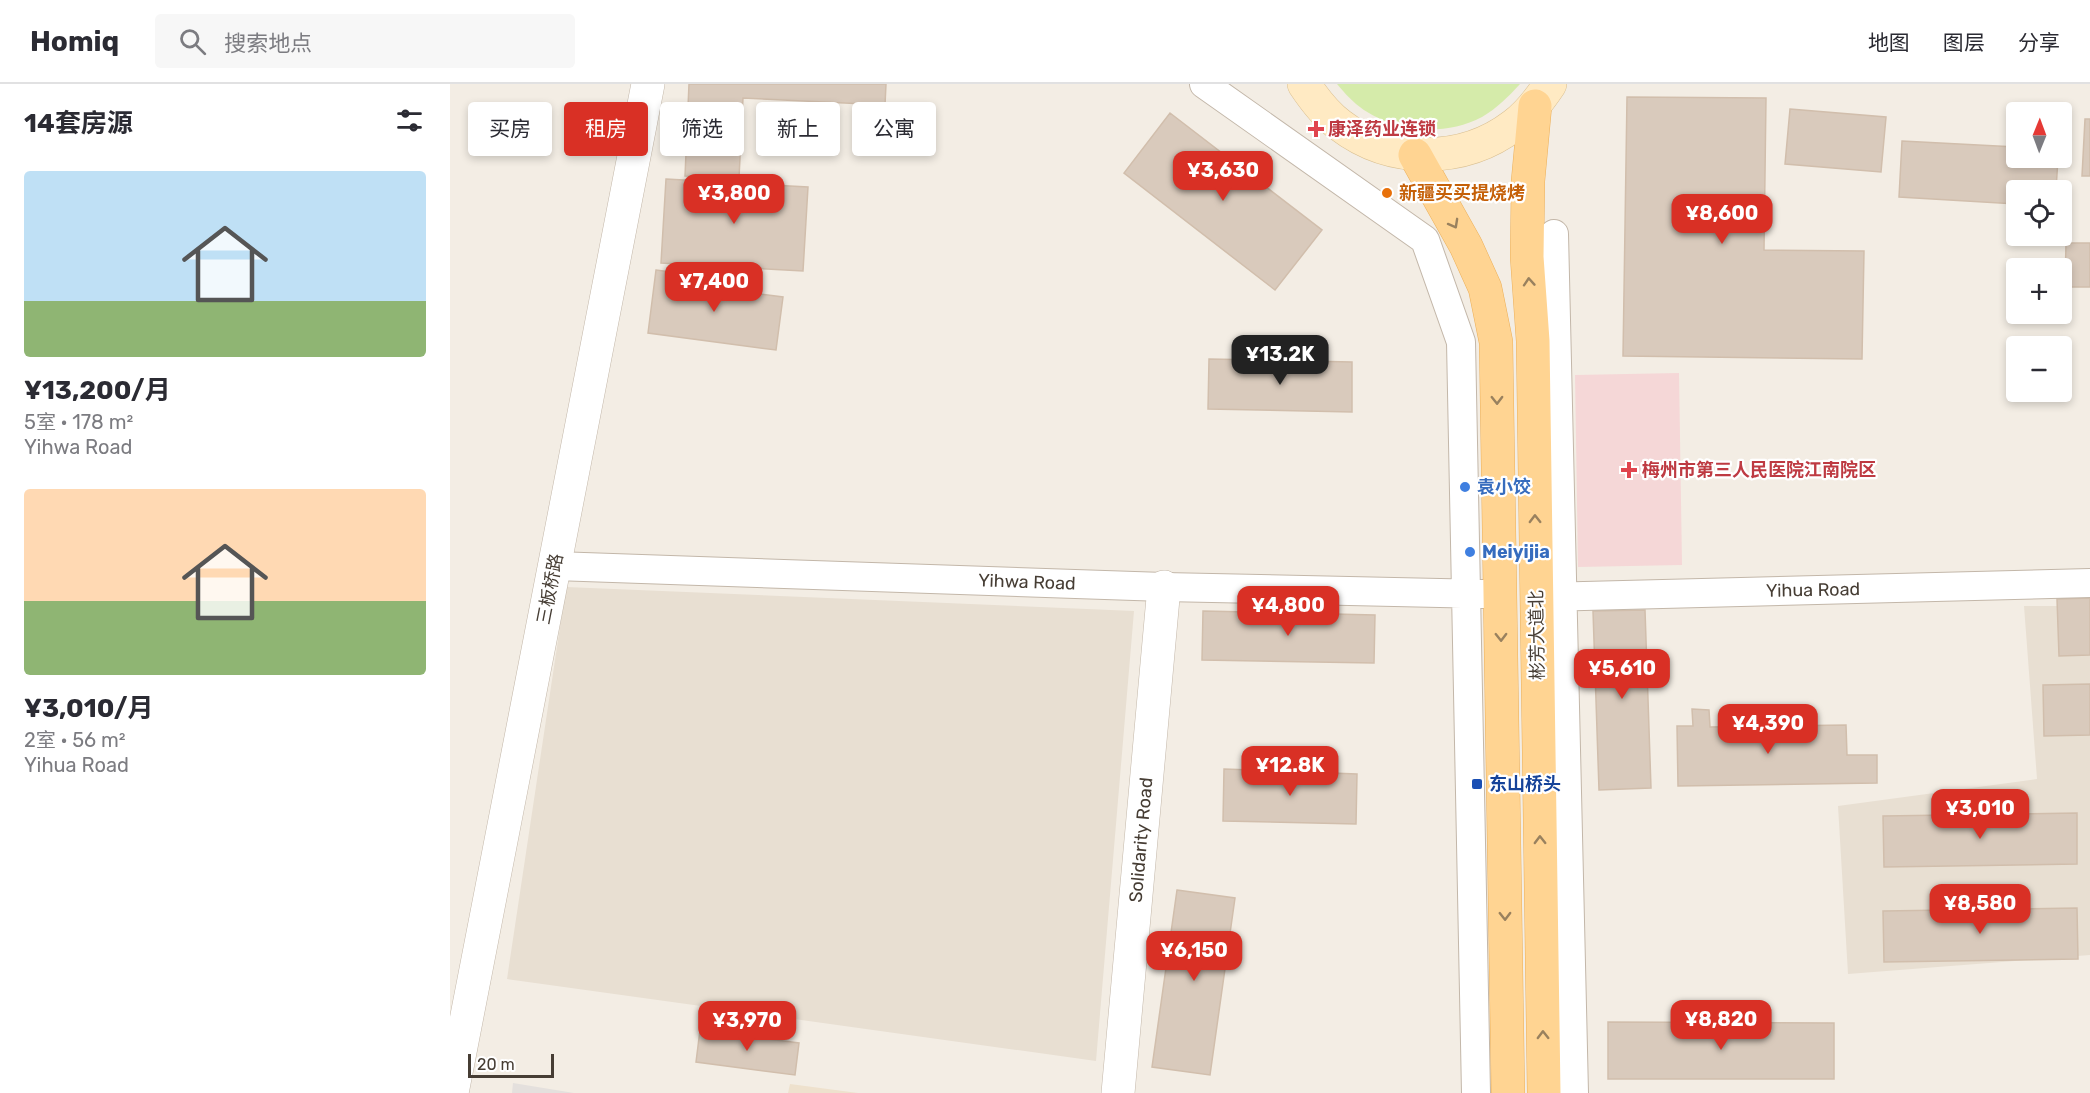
<!DOCTYPE html>
<html lang="zh">
<head>
<meta charset="utf-8">
<style>
  :root { --surface:#fff; --page:#f7f7f7; --text:#2b2b33; --muted:#7c7c81; --line:#e1e1e2; --accent:#d93025 }
  body { margin:0; font-family:Rubik,"Noto Sans SC",sans-serif; background:var(--page); color:var(--text); height:100vh; display:flex; flex-direction:column; font-size:22px; white-space:nowrap }
  * { box-sizing:border-box; margin:0 }
  p { font-size:20px; color:var(--muted) }
  .icon { flex:none; width:33px; height:33px; fill:none; stroke:currentColor; stroke-width:2; stroke-linecap:round; stroke-linejoin:round }
  .map { position:relative; flex:1; overflow:hidden }
  .panel { display:flex; flex-direction:column; background:var(--surface); width:450px }
  .panel>* { flex:none }
  .top-card { position:absolute; left:18px; top:18px; width:570px; height:54px; display:flex; gap:12px }
  .needle { width:39px; rotate:1deg }
  .buttons { position:absolute; left:1556px; top:18px; display:grid; gap:12px }
  .buttons a { display:grid; place-items:center; width:66px; height:66px; border-radius:6px; background:var(--surface); box-shadow:0 3px 9px #0003; font-size:30px }
  .scale { position:absolute; left:18px; bottom:15px; width:86px; box-sizing:border-box; padding-left:6px; border:3px solid #463d34; border-top:0; font-size:16px; line-height:21px; white-space:nowrap; color:#463d34; -webkit-text-stroke:4px #fff; paint-order:stroke }
  .price { position:absolute; translate:-50% -51px; padding:0 14px; border-radius:12px; background:var(--accent); color:#fff; font-size:20px; line-height:39px; filter:drop-shadow(0 2px 3px #0008) }
  .price::after { content:''; position:absolute; left:50%; top:36px; width:18px; height:14px; margin-left:-9px; background:inherit; clip-path:polygon(0 0,100% 0,50% 100%) }
  .price.on { background:#222; color:#fff }
  ul { padding:0; list-style:none }
  li { display:grid; align-content:center; gap:12px; height:318px; padding:0 24px }
  li span { display:grid; place-items:center; height:186px; border-radius:6px; color:#555 }
  li>.icon { margin-inline-start:auto }
  span .icon { width:108px; height:108px; fill:#fffc; stroke-width:1 }
  li b { font-size:26px }
  h2 { display:flex; justify-content:space-between; align-items:center; height:72px; padding:0 24px; font-size:26px }
  .pill { padding:0 21px; border-radius:6px; background:var(--surface); box-shadow:0 3px 9px #0003; font-size:21px; line-height:54px }
  .pill.on { background:var(--accent); color:#fff }
  header { display:flex; align-items:center; gap:36px; box-sizing:border-box; height:84px; padding:0 30px; background:var(--surface); border-bottom:2px solid var(--line) }
  header strong { font-size:28px }
  nav { display:flex; gap:33px; margin-inline-start:auto; font-size:21px }
  .search { width:420px; height:54px; background:var(--page); display:flex; align-items:center; gap:15px; box-sizing:border-box; padding:0 21px; border-radius:6px; color:var(--muted); font-size:22px }
  main { display:flex; flex:1; min-height:0 }
  .map>svg:first-child { display:block }
  .residential { fill:#e8dfd2 }
  .education { fill:#eee1cd }
  .medical { fill:#f5d7d7 }
  .green { fill:#d5ebaa }
  .parking { fill:#e4e0dd }
  .building { fill:#d9cabc; stroke:#d1beac; stroke-width:1.5 }
  .lines { fill:none; stroke-linecap:round; stroke-linejoin:round }
  .minor-casing { stroke:#c3b7a9; stroke-width:30 }
  .tertiary-casing { stroke:#c3b7a9; stroke-width:34 }
  .secondary-casing { stroke:#dac092; stroke-width:34 }
  .primary-casing { stroke:#ecb05a; stroke-width:34 }
  .minor { stroke:#fff; stroke-width:28 }
  .tertiary { stroke:#fff; stroke-width:33 }
  .secondary { stroke:#ffeac3; stroke-width:33 }
  .primary { stroke:#ffd492; stroke-width:33 }
  .oneway { stroke:#99815e }
  .health-dot { fill:#e0444e; stroke:#fff; stroke-width:2 }
  .food-dot { fill:#e8710a; stroke:#fff; stroke-width:2 }
  .shop-dot { fill:#3f7fe0; stroke:#fff; stroke-width:2 }
  .transit-dot { fill:#1a4fb4; stroke:#fff; stroke-width:2 }
  .labels { text-anchor:middle; stroke-width:4.5; stroke-linejoin:round; paint-order:stroke }
  .health-label { font-size:18px; font-weight:bold; fill:#be3a42; stroke:#fff; text-anchor:start }
  .food-label { font-size:18px; font-weight:bold; fill:#c56008; stroke:#fff; text-anchor:start }
  .shop-label { font-size:18px; font-weight:bold; fill:#366cbe; stroke:#fff; text-anchor:start }
  .street-label { font-size:18px; fill:#463d34; stroke:#fff }
  .transit-label { font-size:18px; font-weight:bold; fill:#164399; stroke:#fff; text-anchor:start }
</style>
</head>
<body>
<header>
<strong>Homiq</strong>
<div class="search"><svg class="icon" aria-label="search" viewBox="0 0 24 24"><circle cx="10" cy="10" r="6"/><path d="M15 15l6 6"/></svg>搜索地点</div>
<nav><a>地图</a><a>图层</a><a>分享</a></nav>
</header>
<main>
<section class="panel">
<h2>14套房源<svg class="icon" aria-label="filters" viewBox="0 0 24 24"><path d="M4 7h16M4 17h16"/><circle cx="9" cy="7" r="2"/><circle cx="15" cy="17" r="2"/></svg></h2>
<ul>
<li><span style="background:linear-gradient(#bfe0f5 70%,#8fb573 0)"><svg class="icon" aria-label="home" viewBox="0 0 24 24"><path d="M3 11l9-7 9 7M6 9v11h12V9"/></svg></span><div><b>¥13,200/月</b><p>5室 · 178 m²</p><p>Yihwa Road</p></div></li>
<li><span style="background:linear-gradient(#ffd9b3 60%,#8fb573 0)"><svg class="icon" aria-label="home" viewBox="0 0 24 24"><path d="M3 11l9-7 9 7M6 9v11h12V9"/></svg></span><div><b>¥3,010/月</b><p>2室 · 56 m²</p><p>Yihua Road</p></div></li>
</ul>
</section>
<div class="map">
<svg width="1640" height="1009" viewBox="0 0 1640 1009">
  <rect width="100%" height="100%" fill="#f3ede4"/>
  <path class="residential" d="M116 503 684 527 646 977 57 895Z
    M1574 522H1640V871L1398 890 1388 722 1587 695Z"/>
  <path class="education" d="M340 1000 408 1009H338Z"/>
  <path class="medical" d="M1229 289 1232 481 1128 483 1125 291Z"/>
  <path class="green" d="M887 0H1070C1058 13 1047 24 1032 33 992 54 940 48 906 20 899 14 893 7 887 0Z"/>
  <path class="parking" d="M63 999 124 1009H62Z"/>
  <path class="building" d="M239 0H436L435 21 293 14 289 94 235 92Z
    M1177 13 1316 14 1314 166 1414 167 1412 275 1173 272Z
    M1340 25 1436 33 1431 88 1335 80Z
    M720 29 872 146 825 206 674 89Z
    M1635 35H1640V92H1632Z
    M1452 57 1566 63V74H1608L1606 106H1566V120L1449 113Z
    M216 95 358 103 353 187 211 179Z
    M1616 159H1640V203H1615Z
    M206 186 235 190 234 200 333 213 326 266 198 249Z
    M759 275 902 278V328L758 325Z
    M1640 514V571L1609 572 1607 515Z
    M1195 526 1201 704 1149 706 1143 527Z
    M753 527 925 531 924 579 752 576Z
    M1640 600V651L1594 652 1593 601Z
    M1242 625 1259 626 1260 643 1396 641 1397 671H1427V699L1228 702 1227 642H1243Z
    M774 685 907 690 906 740 773 737Z
    M1627 729V780L1434 783 1433 732Z
    M727 806 785 814 760 991 702 983Z
    M1627 824 1628 875 1434 878 1433 827Z
    M1158 938 1384 939V995H1158Z
    M250 946 349 959 345 991 246 978Z"/>
  <g class="lines">
    <defs>
      <path id="minor" d="M754 0 975 156 1011 258 1026 1009
        M1104 150 1124 1009
        M105 482 714 503 1035 510
        M1095 513 1640 499"/>
      <path id="tertiary" d="M2 1009 198 0
        M668 1009 714 503"/>
      <path id="secondary" d="M854 0C864 15 875 30 890 41 941 80 1013 80 1064 41 1079 30 1090 15 1100 0"/>
      <path id="primary" d="M1085 22 1078 97 1077 173 1083 257 1094 1009
        M965 71 1016 162 1035 204 1046 258 1058 1009"/>
    </defs>
    <use href="#minor" class="minor-casing"/>
    <use href="#tertiary" class="tertiary-casing"/>
    <use href="#secondary" class="secondary-casing"/>
    <use href="#primary" class="primary-casing"/>
    <use href="#minor" class="minor"/>
    <use href="#tertiary" class="tertiary"/>
    <use href="#secondary" class="secondary"/>
    <use href="#primary" class="primary"/>
  </g>
  <defs><path id="oneway-chevron" d="M-2-3.5L2.5 0L-2 3.5" fill="none" stroke-width="1.6" stroke-linecap="round" stroke-linejoin="round" transform="scale(1.5)"/></defs>
  <g class="oneway">
    <use href="#oneway-chevron" transform="translate(1004 140) rotate(61)"/>
    <use href="#oneway-chevron" transform="translate(1079 198) rotate(-94)"/>
    <use href="#oneway-chevron" transform="translate(1047 316) rotate(89)"/>
    <use href="#oneway-chevron" transform="translate(1085 435) rotate(-91)"/>
    <use href="#oneway-chevron" transform="translate(1051 553) rotate(89)"/>
    <use href="#oneway-chevron" transform="translate(1090 756) rotate(-91)"/>
    <use href="#oneway-chevron" transform="translate(1055 832) rotate(89)"/>
    <use href="#oneway-chevron" transform="translate(1093 951) rotate(-91)"/>
  </g>
  <g class="health-dot">
    <path d="M863 36h6v6h6v6h-6v6h-6v-6h-6v-6h6z"/>
    <path d="M1176 377h6v6h6v6h-6v6h-6v-6h-6v-6h6z"/>
  </g>
  <circle class="food-dot" cx="937" cy="109" r="6"/>
  <g class="shop-dot">
    <circle cx="1015" cy="403" r="6"/>
    <circle cx="1020" cy="468" r="6"/>
  </g>
  <rect class="transit-dot" x="1021" y="694" width="12" height="12" rx="3"/>
  <g class="labels">
    <g class="health-label">
      <text x="878" y="51">康泽药业连锁</text>
      <text x="1192" y="392">梅州市第三人民医院江南院区</text>
    </g>
    <g class="food-label">
      <text x="949" y="115">新疆买买提烧烤</text>
    </g>
    <g class="shop-label">
      <text x="1027" y="409">袁小饺</text>
      <text x="1032" y="474">Meiyijia</text>
    </g>
    <g class="street-label">
      <text transform="translate(577 498) rotate(2)" y="6">Yihwa Road</text>
      <text transform="translate(100 505) rotate(-79)" y="6">三板桥路</text>
      <text transform="translate(1363 506) rotate(-1)" y="6">Yihua Road</text>
      <text transform="translate(1087 551) rotate(-91)" y="6">彬芳大道北</text>
      <text transform="translate(691 756) rotate(-85)" y="6">Solidarity Road</text>
    </g>
    <g class="transit-label">
      <text x="1039" y="706">东山桥头</text>
    </g>
  </g>
</svg>
<div class="buttons">
<a><svg class="needle" viewBox="-14 -14 28 28"><path d="M0-13l5 13h-10z" fill="#e53935"/><path d="M0 13l5-13h-10z" fill="#7c7c81"/></svg></a>
<a><svg class="icon" aria-label="locate" viewBox="0 0 24 24"><circle cx="12" cy="12" r="6"/><path d="M12 2v4M12 18v4M2 12h4M18 12h4"/></svg></a>
<a>+</a>
<a>−</a>
</div>
<div class="scale">20 m</div>
<b class="price" style="left:773px;top:118px">¥3,630</b>
<b class="price" style="left:284px;top:141px">¥3,800</b>
<b class="price" style="left:1272px;top:161px">¥8,600</b>
<b class="price" style="left:264px;top:229px">¥7,400</b>
<b class="price on" style="left:830px;top:302px">¥13.2K</b>
<b class="price" style="left:838px;top:553px">¥4,800</b>
<b class="price" style="left:1172px;top:616px">¥5,610</b>
<b class="price" style="left:1318px;top:671px">¥4,390</b>
<b class="price" style="left:840px;top:713px">¥12.8K</b>
<b class="price" style="left:1530px;top:756px">¥3,010</b>
<b class="price" style="left:1530px;top:851px">¥8,580</b>
<b class="price" style="left:744px;top:898px">¥6,150</b>
<b class="price" style="left:1271px;top:967px">¥8,820</b>
<b class="price" style="left:297px;top:968px">¥3,970</b>
<div class="top-card">
<a class="pill">买房</a>
<a class="pill on">租房</a>
<a class="pill">筛选</a>
<a class="pill">新上</a>
<a class="pill">公寓</a>
</div>
</div>
</main>
</body>
</html>
